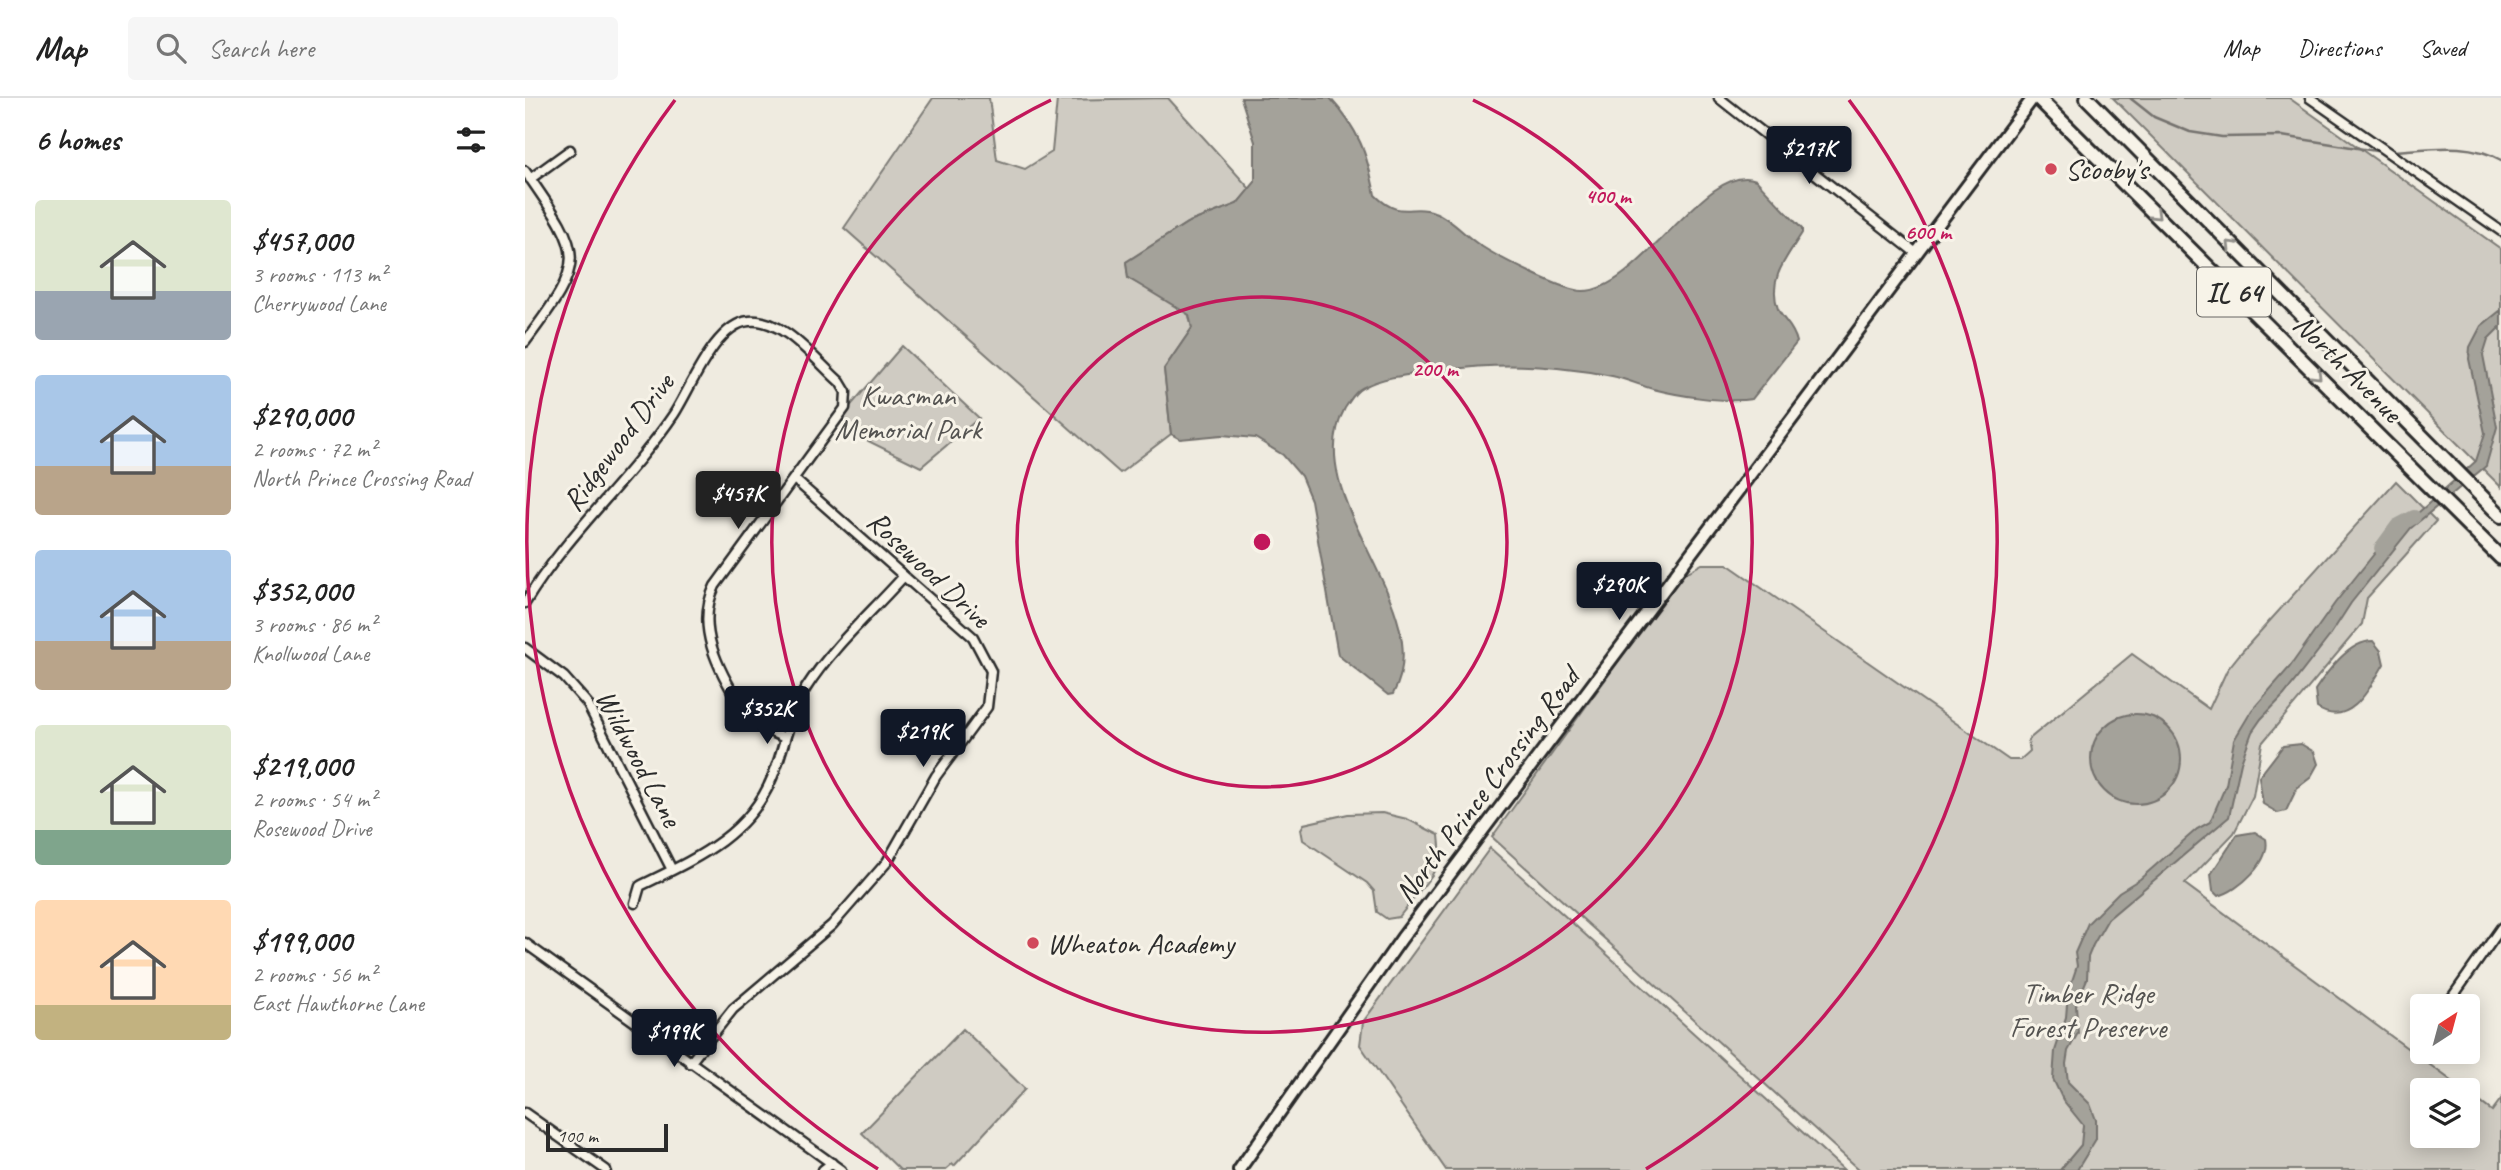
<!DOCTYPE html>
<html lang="en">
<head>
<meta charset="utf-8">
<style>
  :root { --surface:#fff; --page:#f6f6f6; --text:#222; --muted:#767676; --line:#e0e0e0; --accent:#111827 }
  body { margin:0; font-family:Caveat,sans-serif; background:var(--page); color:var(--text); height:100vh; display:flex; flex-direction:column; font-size:26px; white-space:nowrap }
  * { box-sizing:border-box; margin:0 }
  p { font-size:23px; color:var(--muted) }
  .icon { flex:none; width:38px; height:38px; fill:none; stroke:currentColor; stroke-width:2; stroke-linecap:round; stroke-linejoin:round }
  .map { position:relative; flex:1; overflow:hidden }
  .sheet { display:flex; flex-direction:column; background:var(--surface); width:525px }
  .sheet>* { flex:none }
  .needle { width:46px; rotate:36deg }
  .controls { position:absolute; left:1885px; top:896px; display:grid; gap:14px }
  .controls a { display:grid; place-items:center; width:70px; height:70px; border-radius:7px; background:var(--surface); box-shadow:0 4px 18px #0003; font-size:35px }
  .scale { position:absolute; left:21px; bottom:18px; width:122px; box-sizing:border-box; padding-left:7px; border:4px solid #2b2b2b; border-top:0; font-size:19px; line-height:24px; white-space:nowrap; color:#2b2b2b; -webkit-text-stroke:5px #f7f3e8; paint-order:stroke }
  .price { position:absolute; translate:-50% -60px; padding:0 16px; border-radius:7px; background:var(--accent); color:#fff; font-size:23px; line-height:46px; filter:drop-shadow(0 2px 4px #0008) }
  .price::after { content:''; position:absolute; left:50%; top:42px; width:21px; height:16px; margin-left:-10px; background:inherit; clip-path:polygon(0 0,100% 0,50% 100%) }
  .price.current { background:#222; color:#fff }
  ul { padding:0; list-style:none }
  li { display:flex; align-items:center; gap:21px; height:175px; padding:0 35px }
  li span { display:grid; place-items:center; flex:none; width:196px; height:140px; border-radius:7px; color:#555 }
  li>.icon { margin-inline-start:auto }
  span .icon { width:84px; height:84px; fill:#fffc; stroke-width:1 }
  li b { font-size:30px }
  h2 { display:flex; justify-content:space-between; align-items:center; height:84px; padding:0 35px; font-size:30px }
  header { display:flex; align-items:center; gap:42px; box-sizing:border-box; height:98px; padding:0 35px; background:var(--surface); border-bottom:2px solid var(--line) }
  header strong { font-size:33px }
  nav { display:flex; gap:38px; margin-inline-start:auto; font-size:24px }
  .search { width:490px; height:63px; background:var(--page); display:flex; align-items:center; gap:18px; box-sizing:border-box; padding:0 24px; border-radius:7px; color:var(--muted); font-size:26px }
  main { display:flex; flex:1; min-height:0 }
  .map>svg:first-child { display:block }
  .green { fill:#cfcbc2; stroke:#7d7b76; stroke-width:2 }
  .water { fill:#a4a29a; stroke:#74726e; stroke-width:2 }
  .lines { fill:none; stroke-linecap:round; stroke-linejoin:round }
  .stream { stroke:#74726e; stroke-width:2.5 }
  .river { stroke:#a4a29a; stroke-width:14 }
  .minor-casing { stroke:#2b2b2b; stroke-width:13 }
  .tertiary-casing { stroke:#2b2b2b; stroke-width:16 }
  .primary-casing { stroke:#2b2b2b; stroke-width:18 }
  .minor { stroke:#f7f3e8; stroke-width:8 }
  .tertiary { stroke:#f7f3e8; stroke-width:10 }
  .primary { stroke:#f7f3e8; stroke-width:12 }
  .oneway { stroke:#918f8a }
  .ring { fill:none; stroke:#c2185b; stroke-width:3.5 }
  .poi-dot { fill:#d1495b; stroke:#f7f3e8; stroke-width:2.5 }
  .labels { text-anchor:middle; stroke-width:6; stroke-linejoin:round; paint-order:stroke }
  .shield { fill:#f7f3e8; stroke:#686764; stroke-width:2 }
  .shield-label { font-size:28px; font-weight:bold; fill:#2b2b2b }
  .poi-label { font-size:30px; fill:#2b2b2b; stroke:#f7f3e8; text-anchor:start }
  .street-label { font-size:30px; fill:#2b2b2b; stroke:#f7f3e8 }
  .park-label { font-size:30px; fill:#545351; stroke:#f7f3e8 }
  .centre { fill:#c2185b; stroke:#f7f3e8; stroke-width:3.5 }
  .ring-label { font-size:21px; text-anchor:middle; font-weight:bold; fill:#c2185b; stroke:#f7f3e8; stroke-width:6; stroke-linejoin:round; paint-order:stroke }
</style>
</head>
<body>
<header>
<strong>Map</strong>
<div class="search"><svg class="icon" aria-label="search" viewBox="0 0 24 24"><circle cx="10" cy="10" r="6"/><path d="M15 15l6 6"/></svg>Search here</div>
<nav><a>Map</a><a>Directions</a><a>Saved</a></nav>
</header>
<main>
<section class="sheet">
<h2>6 homes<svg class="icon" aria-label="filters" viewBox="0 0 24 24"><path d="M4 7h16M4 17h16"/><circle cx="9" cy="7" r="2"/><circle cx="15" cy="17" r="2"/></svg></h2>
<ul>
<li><span style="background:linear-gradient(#dfe7d0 65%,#9aa5b1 0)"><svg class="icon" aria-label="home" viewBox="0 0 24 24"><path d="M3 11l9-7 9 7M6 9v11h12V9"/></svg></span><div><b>$457,000</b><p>3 rooms · 113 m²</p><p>Cherrywood Lane</p></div></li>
<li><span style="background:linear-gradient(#a9c7e8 65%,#b9a48a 0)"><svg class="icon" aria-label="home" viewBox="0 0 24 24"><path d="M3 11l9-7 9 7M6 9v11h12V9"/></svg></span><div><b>$290,000</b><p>2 rooms · 72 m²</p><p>North Prince Crossing Road</p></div></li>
<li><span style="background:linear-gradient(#a9c7e8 65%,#b9a48a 0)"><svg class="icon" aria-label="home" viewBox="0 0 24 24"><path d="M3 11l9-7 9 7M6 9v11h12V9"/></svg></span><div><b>$352,000</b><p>3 rooms · 86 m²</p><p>Knollwood Lane</p></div></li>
<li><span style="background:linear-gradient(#dfe7d0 75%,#7fa58c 0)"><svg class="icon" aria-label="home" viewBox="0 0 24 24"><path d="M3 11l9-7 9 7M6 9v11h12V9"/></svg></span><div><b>$219,000</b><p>2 rooms · 54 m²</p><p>Rosewood Drive</p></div></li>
<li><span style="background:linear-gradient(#ffd9b3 75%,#c2b280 0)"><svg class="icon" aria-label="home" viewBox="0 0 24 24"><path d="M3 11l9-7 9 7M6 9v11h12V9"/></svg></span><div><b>$199,000</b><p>2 rooms · 56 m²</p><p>East Hawthorne Lane</p></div></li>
</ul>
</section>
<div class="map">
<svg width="1976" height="1072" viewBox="0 0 1976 1072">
  <rect width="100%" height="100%" fill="#efebe0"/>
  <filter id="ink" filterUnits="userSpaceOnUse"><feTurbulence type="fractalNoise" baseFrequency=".0143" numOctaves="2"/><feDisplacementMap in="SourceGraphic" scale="14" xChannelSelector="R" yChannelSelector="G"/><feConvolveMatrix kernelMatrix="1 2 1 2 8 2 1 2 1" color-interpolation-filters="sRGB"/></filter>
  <g filter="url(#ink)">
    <path class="green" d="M408 0H464L472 62 500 71 527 54 532 2 643 0 725 91 712 106 662 125 601 164 603 180 657 210 664 217 667 230 639 271 646 336 595 375 319 130Z
      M1588 0H1764L1976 151V389Z
      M377 248 454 320 396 369 339 341 315 320Z
      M1871 383 1911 423 1842 500 1837 526 1737 645 1728 698 1709 735 1660 786 1939 992H1897V1038H1942L1943 995 1967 1013 1976 1001V1072H1335L967 739 1154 479 1177 466H1202L1484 662H1495L1505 653 1503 642 1607 556 1684 611 1702 572 1714 557Z
      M857 715 882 721 914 737 916 759 907 777 874 819 862 821 852 814 849 793 842 785 778 742 776 731 779 726 823 716Z
      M965 750 1319 1072H921L835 947 838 924Z
      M438 931 500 991 429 1068 427 1066 420 1072H375L337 1035Z"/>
    <path class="water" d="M716 0H805C834 32 842 55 850 97 876 123 887 105 909 114 926 120 941 139 956 148 973 159 1040 194 1058 193 1115 193 1182 62 1231 82L1277 131V135C1262 159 1242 181 1253 211 1258 223 1268 227 1272 244L1227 301C1200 305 1155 298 1128 291 1114 287 1101 281 1087 278 1035 268 976 264 924 272 894 277 865 275 837 290 829 294 825 303 820 310 771 399 916 510 868 596L863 597 813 557 786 402 776 378 758 357 730 340 697 337 655 341 646 336 639 271 667 230 664 217 603 180 601 164 662 125 712 106 730 84V44Z
      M1976 212V228L1963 241 1958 257 1972 329 1961 368 1886 430 1826 505 1804 539 1759 597 1736 621 1727 634 1716 664 1704 719 1583 821 1568 847 1563 859 1562 881 1551 907 1553 935 1543 953 1541 966 1543 984 1565 1006 1571 1022V1041L1552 1072H1535L1556 1047 1558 1027 1538 1002 1528 981 1530 953 1541 919 1543 895 1552 868 1550 855 1563 825 1594 794 1615 781 1672 731 1685 724 1701 687 1709 642 1727 612 1764 570 1810 505 1877 421 1893 415 1951 363 1960 335 1944 261 1945 249 1956 228Z
      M1848 543 1856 553 1859 566C1845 590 1825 631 1792 610L1790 592C1802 574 1824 543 1848 543Z
      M1566 661a45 45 0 1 1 90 0a45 45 0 1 1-90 0Z
      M1776 646 1789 654 1793 666 1785 680 1772 690 1761 713 1753 715 1738 706 1734 679 1758 648Z
      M1730 734 1741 741C1746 763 1714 793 1693 798L1688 793 1686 776 1712 737Z"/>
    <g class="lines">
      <path class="stream" d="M1605 0 1629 19 1665 34 1697 39 1757 38 1851 53
        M1868 53C1906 51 1942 43 1976 62"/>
      <path class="river" d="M1856 450 1872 428 1889 419"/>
      <defs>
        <path id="minor" d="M1194 0 1391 155
          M1785 0 1976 133
          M0 73C59 158 63 160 0 244
          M5 81 45 52
          M0 505C42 436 104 382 149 316 166 290 190 226 224 223 258 219 291 263 315 284L321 294 320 310 190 488C168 533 198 577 220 616L231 627 258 639
          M0 550 39 579 62 605 147 772
          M110 805 115 788C168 762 223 739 247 680 260 649 263 619 281 590 307 549 347 514 379 478
          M0 845 316 1072
          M1921 908 1976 830
          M1894 947 1897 943
          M165 965 208 911 307 827 362 764 411 678 462 609 466 573 448 539 269 381
          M0 1015 81 1072
          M298 1072 307 1065"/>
        <path id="tertiary" d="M714 1072 877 840 1508 0"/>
        <path id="primary" d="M1513 0 1976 460
          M1562 0 1976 418"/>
      </defs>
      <use href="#minor" class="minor-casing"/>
      <use href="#tertiary" class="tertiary-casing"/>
      <use href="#primary" class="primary-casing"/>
      <use href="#minor" class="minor"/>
      <use href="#tertiary" class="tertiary"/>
      <use href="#primary" class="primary"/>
    </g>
    <defs><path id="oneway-chevron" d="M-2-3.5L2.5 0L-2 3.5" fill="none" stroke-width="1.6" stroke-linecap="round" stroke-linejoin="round" transform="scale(1.75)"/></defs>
    <g class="oneway">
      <use href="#oneway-chevron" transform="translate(1631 117) rotate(44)"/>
      <use href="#oneway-chevron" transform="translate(1706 147) rotate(-134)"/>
      <use href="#oneway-chevron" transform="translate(1792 277) rotate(45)"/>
    </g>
  </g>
  <g class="ring">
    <circle cx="737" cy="444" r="245"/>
    <path d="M948 2A490 490 0 1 1 526 2"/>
    <path d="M353 1071A735 735 0 0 1 150 2M1324 2A735 735 0 0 1 1121 1071"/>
  </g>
  <g class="poi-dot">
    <circle cx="1526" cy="71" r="7"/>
    <circle cx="508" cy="845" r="7"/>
  </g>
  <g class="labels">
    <rect class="shield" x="1672" y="169.5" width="74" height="49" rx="5"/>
    <g class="shield-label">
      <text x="1709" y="204">IL 64</text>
    </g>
    <g class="poi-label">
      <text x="1540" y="81">Scooby's</text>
      <text x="522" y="855">Wheaton Academy</text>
    </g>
    <g class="street-label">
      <text transform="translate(1823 270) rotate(45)" y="10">North Avenue</text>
      <text transform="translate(93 344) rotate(-53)" y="10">Ridgewood Drive</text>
      <text transform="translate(404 471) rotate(43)" y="10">Rosewood Drive</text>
      <text transform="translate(114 660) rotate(62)" y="10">Wildwood Lane</text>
      <text transform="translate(962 687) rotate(-53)" y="10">North Prince Crossing Road</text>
    </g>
    <g class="park-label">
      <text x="383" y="307">Kwasman<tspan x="383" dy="34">Memorial Park</tspan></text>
      <text x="1563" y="905">Timber Ridge<tspan x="1563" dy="34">Forest Preserve</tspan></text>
    </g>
  </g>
  <circle cx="737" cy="444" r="10" class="centre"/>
  <g class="ring-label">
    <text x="1083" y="105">400 m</text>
    <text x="1403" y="141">600 m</text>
    <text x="910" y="278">200 m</text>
  </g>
</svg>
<div class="controls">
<a><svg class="needle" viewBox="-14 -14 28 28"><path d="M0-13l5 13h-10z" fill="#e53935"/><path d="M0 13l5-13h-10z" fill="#767676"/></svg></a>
<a><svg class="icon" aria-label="layers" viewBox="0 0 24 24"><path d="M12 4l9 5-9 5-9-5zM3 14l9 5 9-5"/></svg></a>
</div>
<div class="scale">100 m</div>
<b class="price" style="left:1284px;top:88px">$217K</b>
<b class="price current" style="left:213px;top:433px">$457K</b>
<b class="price" style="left:1094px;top:524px">$290K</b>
<b class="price" style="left:242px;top:648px">$352K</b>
<b class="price" style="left:398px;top:671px">$219K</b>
<b class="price" style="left:149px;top:971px">$199K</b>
</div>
</main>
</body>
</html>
